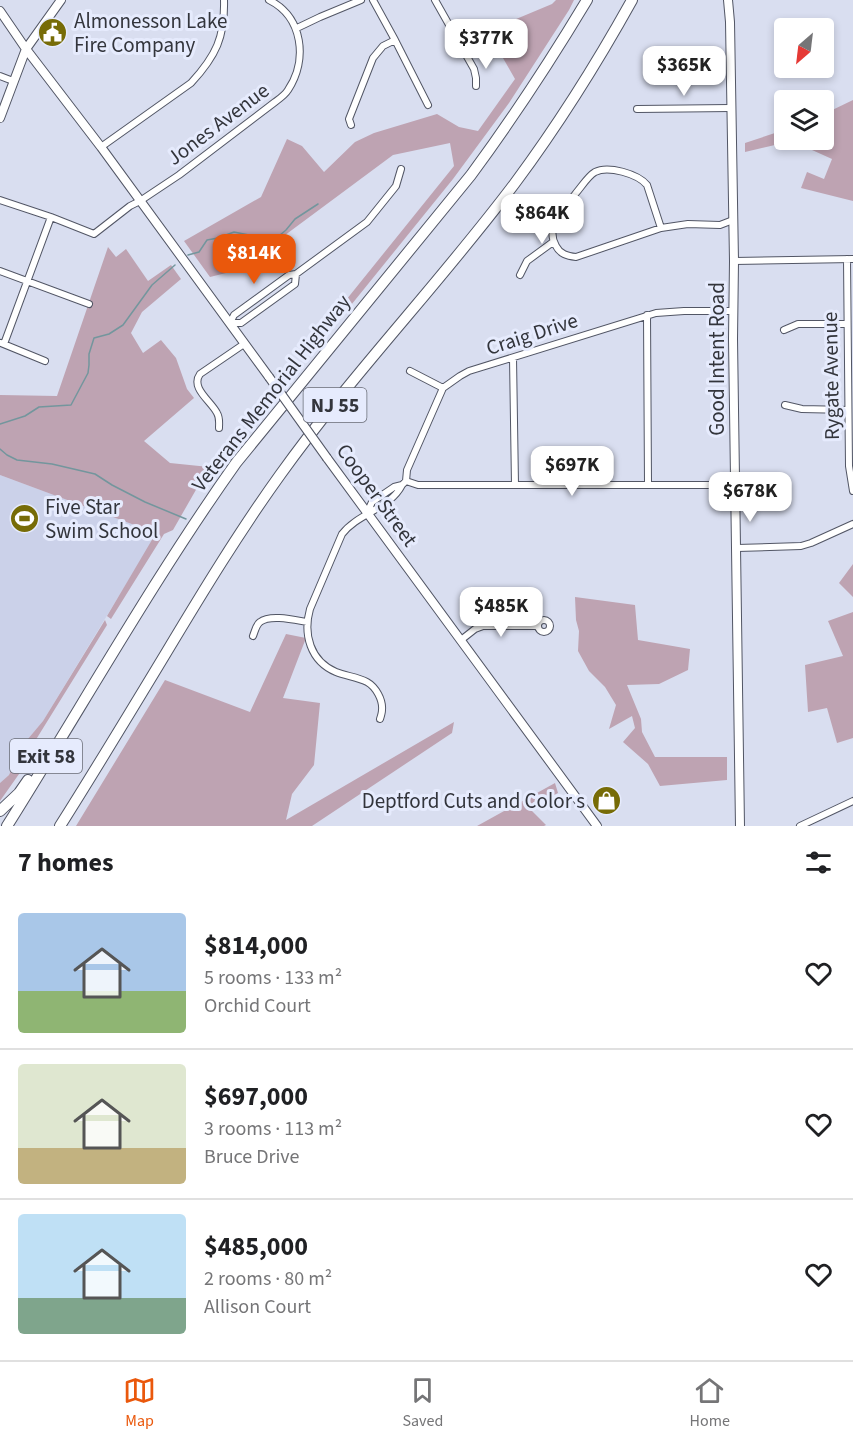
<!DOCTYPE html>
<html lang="en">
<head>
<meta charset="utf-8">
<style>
  :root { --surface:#fff; --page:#f2f2f2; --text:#202124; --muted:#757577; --line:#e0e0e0; --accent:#ea580c }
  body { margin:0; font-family:"Source Sans 3",sans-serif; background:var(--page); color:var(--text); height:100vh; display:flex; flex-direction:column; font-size:22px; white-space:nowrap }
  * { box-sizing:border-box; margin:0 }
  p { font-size:20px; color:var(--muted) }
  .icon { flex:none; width:33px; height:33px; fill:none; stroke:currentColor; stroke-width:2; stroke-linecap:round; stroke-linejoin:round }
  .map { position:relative; height:826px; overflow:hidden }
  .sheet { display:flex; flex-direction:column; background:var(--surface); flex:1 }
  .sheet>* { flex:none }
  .needle { width:39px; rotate:208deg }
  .controls { position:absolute; left:774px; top:18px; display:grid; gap:12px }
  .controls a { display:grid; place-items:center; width:60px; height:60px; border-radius:6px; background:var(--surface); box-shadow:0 3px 9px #0003; font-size:30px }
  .price { position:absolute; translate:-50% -51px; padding:0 14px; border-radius:12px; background:#fff; color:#222; font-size:20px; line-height:39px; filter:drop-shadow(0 2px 3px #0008) }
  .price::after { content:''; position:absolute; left:50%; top:36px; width:18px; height:14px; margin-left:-9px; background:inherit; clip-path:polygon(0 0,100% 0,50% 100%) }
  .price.selected { background:var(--accent); color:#fff }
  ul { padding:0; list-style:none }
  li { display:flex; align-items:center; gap:18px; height:150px; padding:0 18px }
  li+li { border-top:2px solid var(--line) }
  li span { display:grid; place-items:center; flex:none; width:168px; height:120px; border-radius:6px; color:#555 }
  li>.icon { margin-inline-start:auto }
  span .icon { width:72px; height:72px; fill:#fffc; stroke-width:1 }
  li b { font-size:26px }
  h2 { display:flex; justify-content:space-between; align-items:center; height:72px; padding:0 18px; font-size:26px }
  .tab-bar { display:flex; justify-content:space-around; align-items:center; height:84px; border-top:2px solid var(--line); background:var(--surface); font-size:16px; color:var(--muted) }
  .tab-bar a { display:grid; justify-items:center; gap:3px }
  .tab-bar .selected { color:var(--accent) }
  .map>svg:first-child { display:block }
  .built { fill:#cbd1e9 }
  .green { fill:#bea3b2 }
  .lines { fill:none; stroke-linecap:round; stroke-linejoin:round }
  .stream { stroke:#73969d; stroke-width:1.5 }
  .street-casing { stroke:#525665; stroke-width:8 }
  .secondary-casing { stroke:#525665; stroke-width:10 }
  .highway-casing { stroke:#525665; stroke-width:12 }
  .street { stroke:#fff; stroke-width:6 }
  .secondary { stroke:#fff; stroke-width:8 }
  .highway { stroke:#fff; stroke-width:10 }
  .secondary-bridge-casing { stroke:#525665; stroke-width:10; stroke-linecap:butt }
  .secondary-bridge { stroke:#fff; stroke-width:8 }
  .labels { text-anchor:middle; stroke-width:6; stroke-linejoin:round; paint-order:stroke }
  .shield { fill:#e6ebfd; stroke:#696c76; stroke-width:1.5 }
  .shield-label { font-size:20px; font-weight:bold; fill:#33353c }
  .poi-label { font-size:21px; fill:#33353c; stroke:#e6ebfd; text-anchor:start }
  .street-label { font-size:21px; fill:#33353c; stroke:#e6ebfd }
</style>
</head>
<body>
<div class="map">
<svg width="853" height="826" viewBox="0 0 853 826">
  <rect width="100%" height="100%" fill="#d9def0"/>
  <path class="built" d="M0 475 157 533 43 721 22 746 9 775 0 783Z"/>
  <path class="green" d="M556 0H574L569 10 509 103 453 179 343 315 338 310 454 166 450 143 393 155 238 270 210 277 184 241 261 197 287 139 302 146 324 172 355 142 374 133 437 114 459 127 478 131 515 79 484 25 509 22 552 4Z
    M853 100V201L801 188 807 172 824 179 832 159 792 141 745 152V143L784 130V140H824V114Z
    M108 247 116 257 126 249 148 281 171 265 181 279 142 312 131 333 143 353 161 340 176 358 187 389 194 398 144 441 170 463 209 467 173 530 164 534 111 619 107 616 156 533 0 475V395L57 396Z
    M853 564V597L839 583Z
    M575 597 635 605 638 640 690 649 688 670 659 684 627 685 641 719 642 732 655 757H727V780L660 786 648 764 623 742 635 728 632 716 609 729 616 705 605 687 589 671 578 651 579 631 576 620Z
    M853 612V738L837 743 827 708 808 712 805 665 843 656 828 621Z
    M105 620 107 625 32 746 31 757 0 801V783L9 775 22 746 43 721Z
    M286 634 306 638 283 698 320 703 314 765 292 794 286 820 454 722 452 733 312 826H76L165 680 250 712Z
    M555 783 558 793 529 808 546 825 544 826H477Z"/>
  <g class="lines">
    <path class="stream" d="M188 255 199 252 207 240 218 238 234 232 249 235 265 241 274 240 286 230 295 219 318 204
      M0 424 25 416 39 407 71 405 88 373 89 365V354L94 338 109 334 123 325 152 285 175 265
      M0 449 7 455 17 460 52 464 95 474 112 485 145 502 186 519"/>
    <defs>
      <path id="street" d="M373 0 395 40 428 105
        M435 0 474 69 476 78V86
        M297 28 320 17 361 0
        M0 76 13 81
        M637 109 731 108
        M351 125 349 119 373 58 383 46 395 40
        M101 147 191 83C216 56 225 37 224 0
        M0 200 51 217 94 234 130 206 140 201 179 175 275 102C279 99 285 95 288 90 308 60 303 17 269 0
        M661 228 647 185C638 174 608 165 595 172 588 176 582 186 576 193 565 208 544 226 556 246 560 254 567 256 576 257L661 228 688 224 720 225 733 220
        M847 259 849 466 853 491
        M734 261 853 259
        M0 271 89 304
        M520 275 527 261 553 242
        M647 315 648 484
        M230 323 234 315 289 275 296 274 367 222 396 186 401 169
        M230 323H241L295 284 296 274
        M784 330 798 324H847
        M1 343 45 361
        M4 344 51 217
        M513 358 515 485
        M410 371 443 388
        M785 405 802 409 848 410
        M219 428C219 423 220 418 217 413 211 401 190 388 200 374L244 344
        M406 481 407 470 443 388 460 376 469 371 656 313 684 311H734
        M367 513 372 502 394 487 402 485 406 481 418 485H736
        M737 548 801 546 811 543 853 524
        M538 626a6 6 0 1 1 12 0a6 6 0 1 1-12 0Z
        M253 636C255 631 256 625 260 622 270 614 295 620 307 622
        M461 640 475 629 483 626H538
        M380 719C381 716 382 713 382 710 383 700 376 687 367 682 358 677 346 676 336 672 310 661 303 634 310 609L342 534C358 513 390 509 402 485
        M800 826 853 801"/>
      <path id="secondary" d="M728 0 730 22 734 261 733 339 740 826
        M0 11 26 49 101 147 269 377
        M0 118 26 49 61 0
        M327 458 597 826"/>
      <path id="highway" d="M0 811 19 793 28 780
        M7 826C83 705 153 580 236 463L471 175C513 118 551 60 587 0
        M60 826C96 769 131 711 166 653 202 593 239 532 280 475 353 373 440 283 515 183 558 125 597 63 632 0"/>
    </defs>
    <use href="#street" class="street-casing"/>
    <use href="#secondary" class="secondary-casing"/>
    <use href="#highway" class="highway-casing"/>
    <use href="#street" class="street"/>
    <use href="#secondary" class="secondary"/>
    <use href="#highway" class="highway"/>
    <defs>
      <path id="secondary-bridge" d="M269 377 327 458"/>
    </defs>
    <use href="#secondary-bridge" class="secondary-bridge-casing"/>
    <use href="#secondary-bridge" class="secondary-bridge"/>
  </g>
  <defs>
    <symbol id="civic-disc" viewBox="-11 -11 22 22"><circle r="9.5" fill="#776c07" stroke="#e6ebfd"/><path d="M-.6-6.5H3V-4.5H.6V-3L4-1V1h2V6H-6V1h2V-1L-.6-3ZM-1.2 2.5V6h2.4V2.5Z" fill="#fff"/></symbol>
    <symbol id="stadium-disc" viewBox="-11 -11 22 22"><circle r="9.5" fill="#776c07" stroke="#e6ebfd"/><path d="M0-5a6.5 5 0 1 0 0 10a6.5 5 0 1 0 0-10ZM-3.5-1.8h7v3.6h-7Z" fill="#fff"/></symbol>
    <symbol id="shop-disc" viewBox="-11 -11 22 22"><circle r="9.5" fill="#776c07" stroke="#e6ebfd"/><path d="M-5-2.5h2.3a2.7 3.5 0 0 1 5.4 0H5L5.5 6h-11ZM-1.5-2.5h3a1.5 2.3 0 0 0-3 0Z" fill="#fff"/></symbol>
  </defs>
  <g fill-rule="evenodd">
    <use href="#civic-disc" x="36" y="16" width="33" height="33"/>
    <use href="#stadium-disc" x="8" y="502" width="33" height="33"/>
    <use href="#shop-disc" x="590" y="784" width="33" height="33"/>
  </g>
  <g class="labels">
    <g class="shield">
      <rect x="303.5" y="388" width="63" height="34" rx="4.5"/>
      <rect x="10" y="739" width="72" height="34" rx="4.5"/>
    </g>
    <g class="shield-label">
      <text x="335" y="412">NJ 55</text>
      <text x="46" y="763">Exit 58</text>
    </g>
    <g class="poi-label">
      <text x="74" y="28">Almonesson Lake<tspan x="74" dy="24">Fire Company</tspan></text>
      <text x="45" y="514">Five Star<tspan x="45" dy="24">Swim School</tspan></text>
      <text x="585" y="808" text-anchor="end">Deptford Cuts and Color s</text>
    </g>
    <g class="street-label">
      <text transform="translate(218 124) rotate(-37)" y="7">Jones Avenue</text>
      <text transform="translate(532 334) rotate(-18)" y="7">Craig Drive</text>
      <text transform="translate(717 359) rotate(-90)" y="7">Good Intent Road</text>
      <text transform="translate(831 376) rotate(-91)" y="7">Rygate Avenue</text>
      <text transform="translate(271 393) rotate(-52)" y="7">Veterans Memorial Highway</text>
      <text transform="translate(377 495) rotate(54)" y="7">Cooper Street</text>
    </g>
  </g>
</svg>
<div class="controls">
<a><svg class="needle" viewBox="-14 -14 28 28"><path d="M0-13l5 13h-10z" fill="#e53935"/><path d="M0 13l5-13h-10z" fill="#757577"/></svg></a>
<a><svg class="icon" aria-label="layers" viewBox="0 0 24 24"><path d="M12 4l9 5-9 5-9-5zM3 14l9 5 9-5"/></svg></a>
</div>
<b class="price" style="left:486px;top:70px">$377K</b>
<b class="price" style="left:684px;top:97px">$365K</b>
<b class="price" style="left:542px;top:245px">$864K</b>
<b class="price selected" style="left:254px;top:285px">$814K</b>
<b class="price" style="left:572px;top:497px">$697K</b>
<b class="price" style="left:750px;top:523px">$678K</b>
<b class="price" style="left:501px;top:638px">$485K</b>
</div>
<section class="sheet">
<h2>7 homes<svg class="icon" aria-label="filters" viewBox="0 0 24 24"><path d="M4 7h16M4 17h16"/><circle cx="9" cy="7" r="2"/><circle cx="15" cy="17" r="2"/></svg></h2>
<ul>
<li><span style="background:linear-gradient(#a9c7e8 65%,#8fb573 0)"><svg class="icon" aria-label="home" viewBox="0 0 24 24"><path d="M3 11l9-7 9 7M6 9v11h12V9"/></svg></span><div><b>$814,000</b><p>5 rooms · 133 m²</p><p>Orchid Court</p></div><svg class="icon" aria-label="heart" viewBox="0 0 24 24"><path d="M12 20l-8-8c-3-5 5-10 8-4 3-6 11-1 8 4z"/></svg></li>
<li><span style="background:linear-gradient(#dfe7d0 70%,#c2b280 0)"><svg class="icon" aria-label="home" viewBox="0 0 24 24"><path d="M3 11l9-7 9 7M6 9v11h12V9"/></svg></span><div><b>$697,000</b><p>3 rooms · 113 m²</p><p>Bruce Drive</p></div><svg class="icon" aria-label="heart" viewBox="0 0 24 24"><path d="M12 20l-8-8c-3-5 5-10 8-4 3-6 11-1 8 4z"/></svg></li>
<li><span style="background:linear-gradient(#bfe0f5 70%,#7fa58c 0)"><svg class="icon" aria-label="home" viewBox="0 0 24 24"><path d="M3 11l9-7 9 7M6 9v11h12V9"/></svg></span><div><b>$485,000</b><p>2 rooms · 80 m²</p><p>Allison Court</p></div><svg class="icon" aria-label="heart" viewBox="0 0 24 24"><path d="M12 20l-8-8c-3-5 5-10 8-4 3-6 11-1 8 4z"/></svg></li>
</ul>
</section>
<nav class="tab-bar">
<a class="selected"><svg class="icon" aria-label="map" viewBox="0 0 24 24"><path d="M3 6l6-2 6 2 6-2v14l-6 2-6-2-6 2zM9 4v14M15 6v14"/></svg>Map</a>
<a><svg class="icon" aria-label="saved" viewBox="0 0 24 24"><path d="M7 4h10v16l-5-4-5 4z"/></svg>Saved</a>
<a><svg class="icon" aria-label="home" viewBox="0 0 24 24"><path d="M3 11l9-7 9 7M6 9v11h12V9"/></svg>Home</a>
</nav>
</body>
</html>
